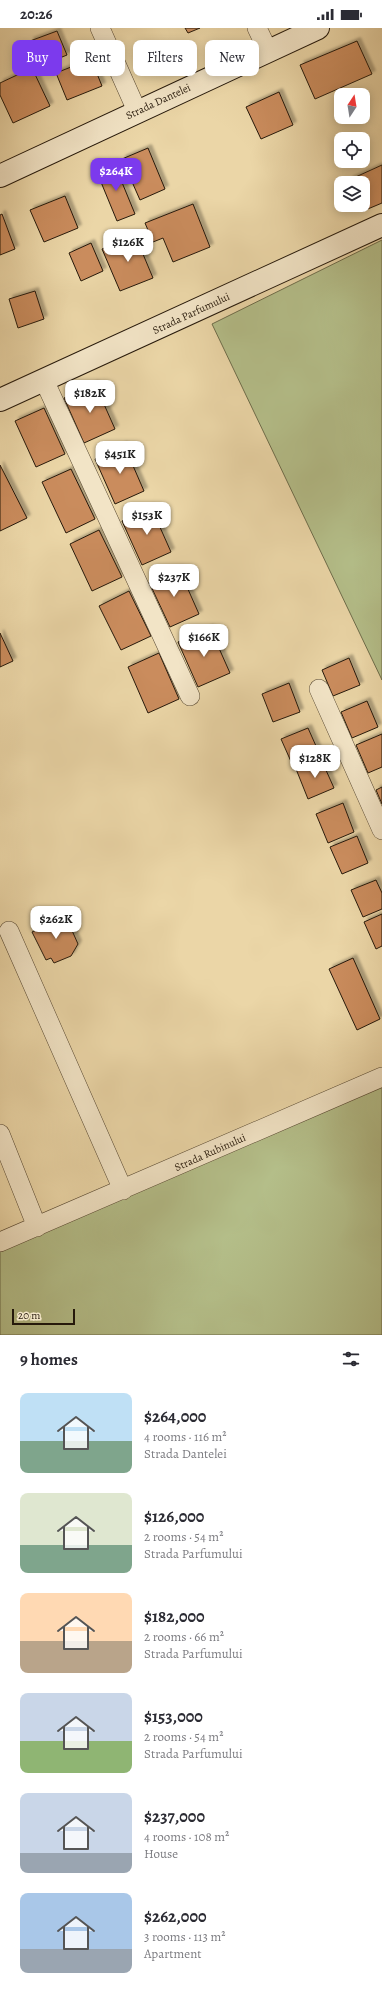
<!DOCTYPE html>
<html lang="en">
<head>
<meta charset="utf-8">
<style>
  :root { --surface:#fff; --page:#f7f7f7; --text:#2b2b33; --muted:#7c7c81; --accent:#7c3aed }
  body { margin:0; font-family:Alegreya,serif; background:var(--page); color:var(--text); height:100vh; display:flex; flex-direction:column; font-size:15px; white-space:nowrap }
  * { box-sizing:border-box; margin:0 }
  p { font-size:13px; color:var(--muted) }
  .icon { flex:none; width:22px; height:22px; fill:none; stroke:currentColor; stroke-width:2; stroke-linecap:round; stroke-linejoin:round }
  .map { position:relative; height:1307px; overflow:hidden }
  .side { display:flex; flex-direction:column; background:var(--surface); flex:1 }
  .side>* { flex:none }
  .guide { position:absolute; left:12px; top:12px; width:358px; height:36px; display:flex; gap:8px }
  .needle { width:26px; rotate:12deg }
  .controls { position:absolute; left:334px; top:60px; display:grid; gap:8px }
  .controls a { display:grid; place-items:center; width:36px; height:36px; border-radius:8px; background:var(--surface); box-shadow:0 2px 10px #0003; font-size:20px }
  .scale { position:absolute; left:12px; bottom:10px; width:63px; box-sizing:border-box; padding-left:4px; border:2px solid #26190b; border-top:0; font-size:11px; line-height:14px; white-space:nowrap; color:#26190b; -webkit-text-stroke:3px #f2e4c6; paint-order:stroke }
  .price { position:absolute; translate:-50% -34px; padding:0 9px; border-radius:8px; background:#fff; color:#222; font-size:13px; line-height:26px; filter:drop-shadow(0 1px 2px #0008) }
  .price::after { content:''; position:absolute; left:50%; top:24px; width:12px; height:9px; margin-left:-6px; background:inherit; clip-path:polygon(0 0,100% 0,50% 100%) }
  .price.current { background:var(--accent); color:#fff }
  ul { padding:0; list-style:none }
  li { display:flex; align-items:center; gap:12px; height:100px; padding:0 20px }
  li span { display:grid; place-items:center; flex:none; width:112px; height:80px; border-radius:8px; color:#555 }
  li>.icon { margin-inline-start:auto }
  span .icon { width:48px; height:48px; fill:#fffc; stroke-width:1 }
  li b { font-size:17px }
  h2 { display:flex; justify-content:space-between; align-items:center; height:48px; padding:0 20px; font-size:17px }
  .chip { padding:0 14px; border-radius:8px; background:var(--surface); box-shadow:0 2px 10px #0003; font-size:14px; line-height:36px }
  .chip.current { background:var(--accent); color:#fff }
  .status { display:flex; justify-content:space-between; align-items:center; height:28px; padding:0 20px; background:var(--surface); direction:ltr }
  .status svg { height:11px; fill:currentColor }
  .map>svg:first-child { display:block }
  .green { fill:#b4be89; stroke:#6d6c4a }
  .building { fill:#ca8c5d; stroke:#26190b; filter:url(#shadow) }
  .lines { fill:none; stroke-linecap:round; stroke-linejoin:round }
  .street-casing { stroke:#574832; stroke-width:20 }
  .secondary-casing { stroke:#26190b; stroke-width:24 }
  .street { stroke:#f2e4c6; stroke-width:19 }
  .secondary { stroke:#f2e4c6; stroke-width:22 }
  .labels { text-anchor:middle; stroke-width:3; stroke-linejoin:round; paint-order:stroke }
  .street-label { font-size:11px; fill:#26190b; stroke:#f2e4c6 }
</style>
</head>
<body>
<div class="status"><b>20:26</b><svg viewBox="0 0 49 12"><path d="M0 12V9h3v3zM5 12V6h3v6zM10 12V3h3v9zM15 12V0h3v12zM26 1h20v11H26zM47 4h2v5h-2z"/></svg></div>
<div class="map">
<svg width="382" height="1307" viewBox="0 0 382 1307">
  <defs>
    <filter id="shadow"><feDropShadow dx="3.5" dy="-3.5" stdDeviation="1" flood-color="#0004"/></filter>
  </defs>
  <rect width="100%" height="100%" fill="#ebd6a7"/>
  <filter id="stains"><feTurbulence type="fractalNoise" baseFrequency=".005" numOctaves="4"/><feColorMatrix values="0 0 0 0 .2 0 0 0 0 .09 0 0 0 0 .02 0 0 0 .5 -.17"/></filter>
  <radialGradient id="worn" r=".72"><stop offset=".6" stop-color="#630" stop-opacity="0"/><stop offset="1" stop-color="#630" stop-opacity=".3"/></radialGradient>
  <path class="green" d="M382 212V652L212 296Z
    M382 1048V1307H0V1222Z"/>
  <path class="building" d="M185 0H200L188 5Z
    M57 3 67 27 40 38 30 13Z
    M357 13 372 46 315 71 300 37Z
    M91 31 102 58 67 72 56 45Z
    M32 40 50 78 13 95 0 67V55Z
    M279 64 293 97 261 111 246 79Z
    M148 120 165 161 140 172 122 131Z
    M114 135 135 186 117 193 96 142Z
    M382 137V175L363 183 360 177H363V155H350L349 152Z
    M65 168 78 200 44 214 30 182Z
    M193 176 210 219 173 234 163 210 153 214 145 195Z
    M2 186 15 221 0 227V187Z
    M135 207 153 250 120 263 102 221Z
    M91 215 103 243 81 253 69 225Z
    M35 263 44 291 18 300 9 271Z
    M95 356 115 401 84 415 64 370Z
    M44 380 65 426 36 439 15 393Z
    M124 417 144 463 115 476 95 431Z
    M0 437 27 490 0 503Z
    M71 441 95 491 66 505 42 454Z
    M151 479 171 524 142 537 122 493Z
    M99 502 122 549 92 563 70 516Z
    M179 541 199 586 170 599 149 554Z
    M129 563 151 608 121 622 99 578Z
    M210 600 230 645 198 659 178 614Z
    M0 605 13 633 0 639Z
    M159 625 179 671 148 685 128 639Z
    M349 630 360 657 333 668 322 642Z
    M289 655 300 684 273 694 262 666Z
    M367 673 378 699 352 710 341 684Z
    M308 700 320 727 293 738 281 711Z
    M382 706V739L368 745 356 717Z
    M321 731 334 760 308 771 296 741Z
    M382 759V776L376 762Z
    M343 775 354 804 328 815 316 786Z
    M357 808 368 835 342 846 330 819Z
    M376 852 382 865V881L363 889 351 862Z
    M382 886V918L376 921 364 894Z
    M66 889 78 916 71 928 54 935 51 930 46 932 32 904Z
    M353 930 380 991 357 1002 329 941Z"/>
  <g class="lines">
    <defs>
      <path id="street" d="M100 0 137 83
        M257 0 268 23
        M44 352 190 668
        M319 661 382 802
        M9 903 123 1162
        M0 1106 37 1199
        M0 1214 382 1049"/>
      <path id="secondary" d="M0 148 318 0
        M0 372 382 197"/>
    </defs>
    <use href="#street" class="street-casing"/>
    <use href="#secondary" class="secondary-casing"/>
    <use href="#street" class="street"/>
    <use href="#secondary" class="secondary"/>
  </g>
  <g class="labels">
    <g class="street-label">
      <text transform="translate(158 73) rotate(-25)" y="4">Strada Dantelei</text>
      <text transform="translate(191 285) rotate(-25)" y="4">Strada Parfumului</text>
      <text transform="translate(210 1124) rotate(-24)" y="4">Strada Rubinului</text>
    </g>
  </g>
  <rect width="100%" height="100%" filter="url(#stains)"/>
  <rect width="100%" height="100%" fill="url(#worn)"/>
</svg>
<div class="controls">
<a><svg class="needle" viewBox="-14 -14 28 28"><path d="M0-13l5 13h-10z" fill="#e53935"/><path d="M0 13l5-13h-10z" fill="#7c7c81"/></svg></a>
<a><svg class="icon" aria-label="locate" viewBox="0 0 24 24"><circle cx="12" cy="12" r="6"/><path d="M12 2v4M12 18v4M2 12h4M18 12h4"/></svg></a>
<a><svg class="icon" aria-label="layers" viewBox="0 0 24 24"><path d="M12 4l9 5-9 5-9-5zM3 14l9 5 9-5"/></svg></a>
</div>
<div class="scale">20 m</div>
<b class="price current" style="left:116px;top:164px">$264K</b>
<b class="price" style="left:128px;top:235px">$126K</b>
<b class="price" style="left:90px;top:386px">$182K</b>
<b class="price" style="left:120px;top:447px">$451K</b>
<b class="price" style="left:147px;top:508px">$153K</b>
<b class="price" style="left:174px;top:570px">$237K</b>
<b class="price" style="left:204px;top:630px">$166K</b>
<b class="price" style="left:315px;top:751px">$128K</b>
<b class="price" style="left:56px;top:912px">$262K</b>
<div class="guide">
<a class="chip current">Buy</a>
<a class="chip">Rent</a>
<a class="chip">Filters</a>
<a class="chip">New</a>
</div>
</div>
<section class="side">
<h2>9 homes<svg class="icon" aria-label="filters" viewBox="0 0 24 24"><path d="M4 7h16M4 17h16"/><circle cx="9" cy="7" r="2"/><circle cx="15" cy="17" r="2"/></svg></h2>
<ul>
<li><span style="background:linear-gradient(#bfe0f5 60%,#7fa58c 0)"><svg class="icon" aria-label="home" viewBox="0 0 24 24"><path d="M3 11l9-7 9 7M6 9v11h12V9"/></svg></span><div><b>$264,000</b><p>4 rooms · 116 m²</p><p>Strada Dantelei</p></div></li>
<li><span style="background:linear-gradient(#dfe7d0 65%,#7fa58c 0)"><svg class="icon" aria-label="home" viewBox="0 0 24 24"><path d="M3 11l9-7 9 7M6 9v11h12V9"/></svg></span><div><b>$126,000</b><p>2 rooms · 54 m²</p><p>Strada Parfumului</p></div></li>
<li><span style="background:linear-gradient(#ffd9b3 60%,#b9a48a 0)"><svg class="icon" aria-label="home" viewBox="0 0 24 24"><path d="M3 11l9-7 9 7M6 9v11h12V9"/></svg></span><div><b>$182,000</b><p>2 rooms · 66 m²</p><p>Strada Parfumului</p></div></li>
<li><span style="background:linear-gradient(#c9d6e8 60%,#8fb573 0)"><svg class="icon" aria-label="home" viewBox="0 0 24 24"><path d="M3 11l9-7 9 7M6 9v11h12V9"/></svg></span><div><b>$153,000</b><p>2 rooms · 54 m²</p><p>Strada Parfumului</p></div></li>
<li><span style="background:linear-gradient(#c9d6e8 75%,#9aa5b1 0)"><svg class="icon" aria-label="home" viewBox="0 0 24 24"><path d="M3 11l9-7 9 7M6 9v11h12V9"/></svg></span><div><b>$237,000</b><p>4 rooms · 108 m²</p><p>House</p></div></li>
<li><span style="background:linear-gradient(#a9c7e8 70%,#9aa5b1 0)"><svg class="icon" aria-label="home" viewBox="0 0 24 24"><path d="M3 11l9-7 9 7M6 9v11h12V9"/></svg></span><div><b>$262,000</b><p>3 rooms · 113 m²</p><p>Apartment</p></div></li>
</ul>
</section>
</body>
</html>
